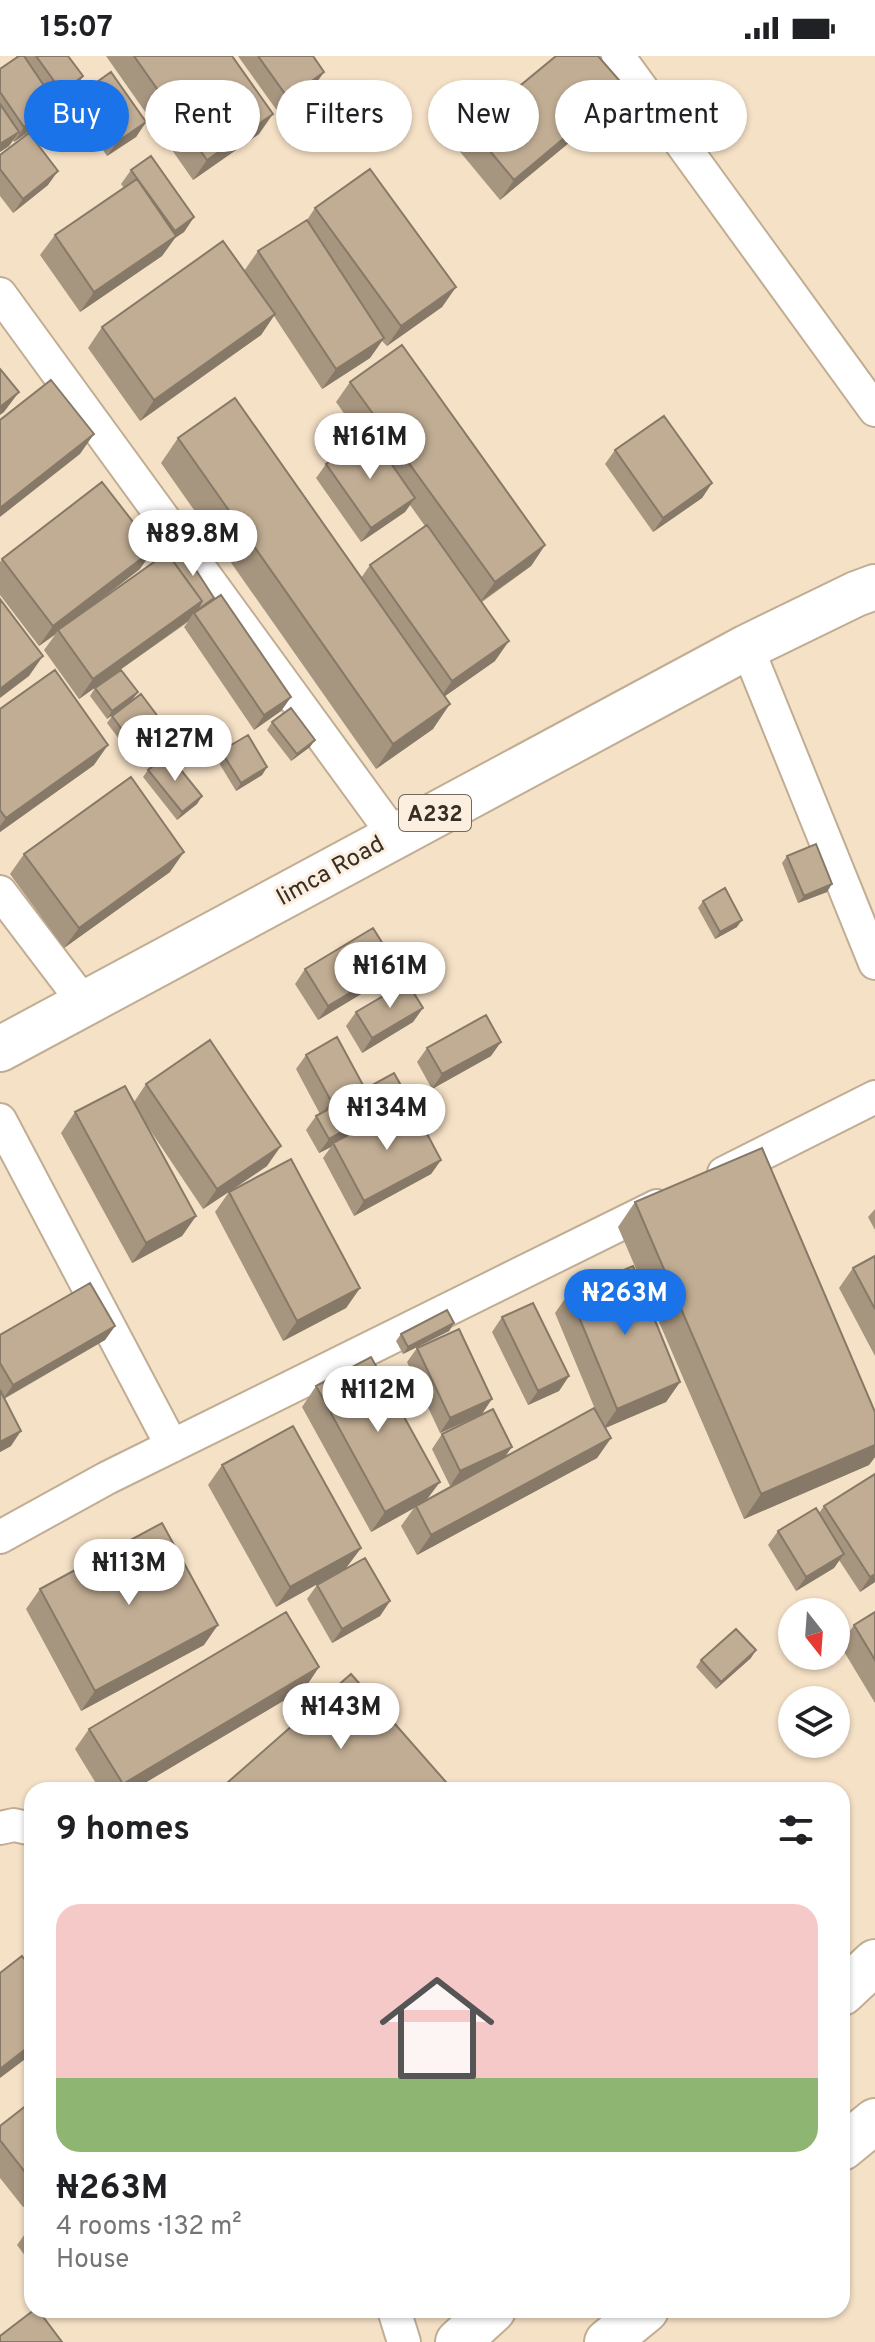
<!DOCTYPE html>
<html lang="en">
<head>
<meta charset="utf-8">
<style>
  :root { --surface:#fff; --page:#f2f2f2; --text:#202124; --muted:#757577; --accent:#1a73e8 }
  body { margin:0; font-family:Overpass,sans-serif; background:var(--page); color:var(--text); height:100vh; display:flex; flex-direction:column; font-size:30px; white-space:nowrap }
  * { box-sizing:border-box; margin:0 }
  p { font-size:26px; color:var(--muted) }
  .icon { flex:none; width:44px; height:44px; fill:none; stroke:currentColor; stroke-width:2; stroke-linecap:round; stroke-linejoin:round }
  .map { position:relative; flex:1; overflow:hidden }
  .panel { position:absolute; left:24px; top:1726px; width:826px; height:536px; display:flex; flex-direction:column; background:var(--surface); border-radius:24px; box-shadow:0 2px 6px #0004 }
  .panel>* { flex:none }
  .guide { position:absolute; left:24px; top:24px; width:828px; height:72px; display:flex; gap:16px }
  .needle { width:52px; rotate:163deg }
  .tools { position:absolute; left:778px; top:1542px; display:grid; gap:16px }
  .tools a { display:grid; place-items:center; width:72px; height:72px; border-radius:50%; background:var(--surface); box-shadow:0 2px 6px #0004; font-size:40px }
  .price { position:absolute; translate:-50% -68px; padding:0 18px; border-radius:28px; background:#fff; color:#222; font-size:26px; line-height:52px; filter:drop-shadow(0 2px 4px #0008) }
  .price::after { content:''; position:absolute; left:50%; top:48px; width:24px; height:18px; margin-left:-12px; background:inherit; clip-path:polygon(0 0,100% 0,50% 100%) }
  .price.current { background:var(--accent); color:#fff }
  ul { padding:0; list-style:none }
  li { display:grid; align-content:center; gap:16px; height:424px; padding:0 32px }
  li span { display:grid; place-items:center; height:248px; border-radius:24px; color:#555 }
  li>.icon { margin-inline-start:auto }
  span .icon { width:144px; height:144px; fill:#fffc; stroke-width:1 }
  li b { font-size:34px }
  h2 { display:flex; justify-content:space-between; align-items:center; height:96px; padding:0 32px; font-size:34px }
  .tag { padding:0 28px; border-radius:36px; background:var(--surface); box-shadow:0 2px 6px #0004; font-size:28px; line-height:72px }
  .tag.current { background:var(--accent); color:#fff }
  .status { display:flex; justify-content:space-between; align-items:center; height:56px; padding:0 40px; background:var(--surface); direction:ltr }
  .status svg { height:22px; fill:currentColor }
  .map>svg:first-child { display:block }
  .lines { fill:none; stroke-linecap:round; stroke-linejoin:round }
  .street-casing { stroke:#c0ad93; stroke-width:36 }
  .primary-casing { stroke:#c0ad93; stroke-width:48 }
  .highway-casing { stroke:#c0ad93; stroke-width:48 }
  .street { stroke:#fff; stroke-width:32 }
  .primary { stroke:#fff; stroke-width:44 }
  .highway { stroke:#fff; stroke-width:44 }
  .wall { fill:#a6957f }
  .shaded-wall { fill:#877968 }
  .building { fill:#c1ad94; stroke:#877968; stroke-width:2 }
  .labels { text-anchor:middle; stroke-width:6; stroke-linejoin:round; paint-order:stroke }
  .shield { fill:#fcefdf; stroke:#72695d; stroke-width:2 }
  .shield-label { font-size:22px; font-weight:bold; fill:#372f25 }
  .street-label { font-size:24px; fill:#372f25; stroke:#fcefdf }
</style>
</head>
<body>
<div class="status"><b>15:07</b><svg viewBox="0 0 49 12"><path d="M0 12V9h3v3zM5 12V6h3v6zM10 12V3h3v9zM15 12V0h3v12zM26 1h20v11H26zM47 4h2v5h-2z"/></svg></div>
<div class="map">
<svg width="875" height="2286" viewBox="0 0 875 2286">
  <rect width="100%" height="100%" fill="#f5e1c6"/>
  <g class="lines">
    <defs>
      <path id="street" d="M618 0 875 354
        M0 238 394 779
        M747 591 875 907
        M0 836 85 948
        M0 1064 172 1390
        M724 1117 875 1041
        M0 1481 107 1422 657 1150
        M0 1772 14 1769 32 1773
        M394 2254 404 2286"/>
      <path id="primary" d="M0 993 747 591 856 538 875 531"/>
      <path id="highway" d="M842 1937 875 1906
        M842 2092 875 2065
        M458 2286 493 2254
        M607 2286 646 2254"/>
    </defs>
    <use href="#street" class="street-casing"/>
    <use href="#primary" class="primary-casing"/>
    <use href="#highway" class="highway-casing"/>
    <use href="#street" class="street"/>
    <use href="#primary" class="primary"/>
    <use href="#highway" class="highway"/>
  </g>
  <path class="wall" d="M16 0H68L83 20 73 35 56 47 57 49 47 63 14 86 13 84 9 90 0 96V13L17 2Z
    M106 0H232L259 78 193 124Z
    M238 0H313L324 16 314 30 278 56Z
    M83 36 146 66 136 81 107 100 73 50Z
    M611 52 500 144 456 91 470 71Z
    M0 99 48 129 13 157 0 140Z
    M131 114 194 161 184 176 175 182 162 200 80 256 40 199 55 179 124 132 121 128Z
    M315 152 456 231 442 251 387 290 382 285 370 302 322 333 274 260 261 279 140 365 88 292 102 271 244 215 258 195 307 164Z
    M350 326 545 489 531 510 482 546 495 605 445 640 433 673 376 713 161 407 178 382 361 522 370 509 425 470 410 449 405 456 361 486 316 422 326 408 362 383 336 346Z
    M615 394 712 427 702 442 653 476 605 408Z
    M171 502 212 545 291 641 281 655 254 674 184 571 188 566 79 643 44 594 55 579 39 590 0 539V506L2 503 140 513 93 549Z
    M95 632 138 636 132 644 107 663 90 640Z
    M0 653 94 709 0 776Z
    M112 660 153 670 125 691 107 667Z
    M272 666 310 691 291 705 267 674Z
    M221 695 267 711 262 719 236 735 216 702Z
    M148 714 202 740 197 748 177 764 143 721Z
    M24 798 170 816 64 892 10 818Z
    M787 800 827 836 798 847 782 807Z
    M703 845 737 871 715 883 698 852Z
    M396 909 386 923 318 964 295 928 305 913Z
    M423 952 413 966 362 997 346 970 356 956Z
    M427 992 491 1000 432 1033 417 1006Z
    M306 999 356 1038 407 1040 398 1053 441 1104 431 1118 354 1160 323 1102 331 1091 319 1097 306 1074 316 1060 320 1058 296 1013Z
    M146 1028 267 1110 229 1136 360 1232 346 1252 283 1285 215 1156 229 1136 203 1153 146 1068 196 1160 182 1180 132 1207 61 1077 75 1056 134 1046Z
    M635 1146 875 1356V1401L869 1409 744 1463 618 1171Z
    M875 1153V1174L868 1161Z
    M875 1200V1300L839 1232 853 1212Z
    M569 1237 680 1326 666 1346 605 1372 611 1382 597 1402 417 1499 401 1470 414 1452 371 1476 302 1351 316 1330 426 1444 474 1418 450 1430 432 1393 442 1378 504 1402 595 1353 555 1257Z
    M502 1261 569 1320 559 1335 528 1349 492 1276Z
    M454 1267 449 1275 403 1298 396 1285 401 1278Z
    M115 1270 105 1284 4 1343 11 1390 0 1396V1279Z
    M417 1292 482 1358 440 1377 407 1306Z
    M222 1409 361 1492 346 1512 390 1545 380 1560 332 1587 307 1543 317 1529 345 1513 276 1551 208 1429Z
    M875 1418V1526L860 1536 839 1504 834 1512 796 1535 768 1489 778 1475 819 1457 824 1450Z
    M40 1533 204 1589 81 1655 26 1553Z
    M875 1556V1647L840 1589 854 1569Z
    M751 1602 716 1633 696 1611 701 1604Z
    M319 1611 305 1632 133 1734H100L75 1693 89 1673Z
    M32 2045V2144L23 2151 0 2122V2070Z
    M32 2168V2209L17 2189Z"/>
  <path class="shaded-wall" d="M324 16 314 30 278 56 288 42Z
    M83 20 73 35 52 50 62 36Z
    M625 31 611 52 500 144 514 124Z
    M57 49 47 63 14 86 24 71Z
    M273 58 259 78 193 124 207 104Z
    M146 66 136 81 107 100 117 86Z
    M19 76 9 90 0 96V88Z
    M58 115 48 129 13 157 23 143Z
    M194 161 184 176 175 182 162 200 80 256 94 236 166 187 175 175Z
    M456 231 442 251 387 290 401 270Z
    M275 258 261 279 140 365 154 344Z
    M384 282 370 302 322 333 336 313Z
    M19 336 4 356 0 359V351Z
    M94 378 80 398 0 461V452Z
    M712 427 702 442 653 476 663 462Z
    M415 442 405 456 361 486 371 472Z
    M545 489 531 510 480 546 495 526Z
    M154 493 140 513 59 575 58 574 55 578 39 590 53 570Z
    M202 545 188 565 79 643 93 623Z
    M509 585 495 605 438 645 452 625Z
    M43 600 29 620 0 642V633Z
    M138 636 132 644 107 663 112 655Z
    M291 641 281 655 254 674 264 659Z
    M450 648 433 673 376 713 393 688Z
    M159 662 153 670 125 691 130 684Z
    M315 684 310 691 291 705 297 698Z
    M108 689 94 709 0 776V770L6 762Z
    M267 711 262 719 236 735 241 727Z
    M202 740 197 748 177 764 182 756Z
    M184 796 170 816 64 892 79 872Z
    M832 828 827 836 798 847 804 840Z
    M742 864 737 871 715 883 720 876Z
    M396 909 386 923 318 964 328 950Z
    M423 952 413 966 362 997 372 982Z
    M501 986 491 1000 432 1033 442 1018Z
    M363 1029 353 1043 321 1060 331 1045Z
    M407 1040 397 1054 333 1087 331 1091 319 1097 329 1083Z
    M281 1090 267 1110 203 1153 217 1133Z
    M441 1104 431 1118 354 1160 364 1145Z
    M196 1160 182 1180 132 1207 146 1187Z
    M360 1232 346 1252 283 1285 297 1265Z
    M454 1267 449 1275 403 1298 408 1291Z
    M115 1270 105 1284 3 1343 13 1329Z
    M569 1320 559 1335 528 1349 538 1335Z
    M680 1326 666 1346 603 1373 617 1353Z
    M492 1343 482 1358 440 1377 450 1362Z
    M21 1375 11 1390 0 1396V1386Z
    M611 1382 597 1402 417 1499 431 1479Z
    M875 1389V1401L869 1409 744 1463 761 1438Z
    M512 1391 502 1405 450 1430 460 1415Z
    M440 1426 425 1446 371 1476 385 1456Z
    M361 1492 346 1512 276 1551 290 1531Z
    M844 1498 834 1512 796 1535 806 1521Z
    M875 1518V1526L860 1536 870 1521Z
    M390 1545 380 1560 332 1587 342 1573Z
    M218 1569 204 1589 81 1655 95 1635Z
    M756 1594 751 1602 716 1633 721 1626Z
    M319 1611 305 1632 133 1734H119L123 1728Z
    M32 1988V1998L0 2022V2013Z
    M32 2138V2144L23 2151Z"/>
  <path class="building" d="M19 0H24L57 49 24 71 0 36V13Z
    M36 0H68L83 20 62 36Z
    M134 0H232L273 58 207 104Z
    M258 0H313L324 16 288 42Z
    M556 0H598L625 31 514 124 470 71Z
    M111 16 146 66 117 86 83 36Z
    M0 48 19 76 0 88Z
    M29 77 58 115 23 143 0 113V99Z
    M151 100 194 161 175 175 131 114Z
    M370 113 456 231 401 270 315 152Z
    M137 123 176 180 94 236 55 179Z
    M307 164 384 282 336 313 258 195Z
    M223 185 275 258 154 344 102 271Z
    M402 289 545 489 495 526 350 326Z
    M0 313 19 336 0 351Z
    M51 324 94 378 0 452V364Z
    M235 342 450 648 393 688 178 382Z
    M664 360 712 427 663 462 615 394Z
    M370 377 415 442 371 472 326 408Z
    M102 426 154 493 53 570 2 503Z
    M427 469 509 585 452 625 370 509Z
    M183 494 214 542 196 555 202 545 171 502Z
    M167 497 202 545 93 623 58 574Z
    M221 539 291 641 264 659 194 557Z
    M0 543 43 600 0 633Z
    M55 614 108 689 6 762 0 754V653Z
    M121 614 138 636 112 655 95 632Z
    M141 638 159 662 130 684 112 660Z
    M291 652 315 684 297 698 272 666Z
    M248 679 267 711 241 727 221 695Z
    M168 698 202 740 182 756 148 714Z
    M131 721 184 796 79 872 24 798Z
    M816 788 832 828 804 840 787 800Z
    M725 832 742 864 720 876 703 845Z
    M373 872 396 909 328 950 305 913Z
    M407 926 423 952 372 982 356 956Z
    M486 959 501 986 442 1018 427 992Z
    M337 981 363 1029 331 1045 306 999Z
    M210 984 281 1090 217 1133 146 1028Z
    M394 1017 407 1040 329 1083 316 1060Z
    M125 1030 196 1160 146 1187 75 1056Z
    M410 1046 441 1104 364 1145 333 1087Z
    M762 1092 875 1356V1389L761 1438 635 1146Z
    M291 1103 360 1232 297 1265 229 1136Z
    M875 1200V1253L853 1212Z
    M633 1210 680 1326 617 1353 569 1237Z
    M90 1227 115 1270 13 1329 0 1307V1279Z
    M533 1247 569 1320 538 1335 502 1261Z
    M447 1254 454 1267 408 1291 401 1278Z
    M459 1273 492 1343 450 1362 417 1292Z
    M371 1301 440 1426 385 1456 316 1330Z
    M0 1334 21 1375 0 1386Z
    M594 1352 611 1382 431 1479 416 1450Z
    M493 1353 512 1391 460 1415 442 1378Z
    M293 1370 361 1492 290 1531 222 1409Z
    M875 1418V1518L870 1521 824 1450Z
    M816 1452 844 1498 806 1521 778 1475Z
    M162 1467 218 1569 95 1635 40 1533Z
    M365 1502 390 1545 342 1573 317 1529Z
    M286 1556 319 1611 123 1728 89 1673Z
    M875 1556V1604L854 1569Z
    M736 1573 756 1594 721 1626 701 1604Z
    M351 1618 453 1734H219Z
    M22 1900 32 1913V1988L0 2013V1917Z
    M32 2045V2125L0 2084V2070Z
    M34 2254H38L62 2286H0V2280Z"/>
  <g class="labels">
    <rect class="shield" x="399" y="739" width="72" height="36" rx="6"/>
    <g class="shield-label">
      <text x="435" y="765">A232</text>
    </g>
    <g class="street-label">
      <text transform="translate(330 814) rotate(-29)" y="8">limca Road</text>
    </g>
  </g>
</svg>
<div class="tools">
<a><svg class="needle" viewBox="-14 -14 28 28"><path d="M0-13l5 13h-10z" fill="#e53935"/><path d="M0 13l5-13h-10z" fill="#757577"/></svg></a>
<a><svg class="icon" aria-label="layers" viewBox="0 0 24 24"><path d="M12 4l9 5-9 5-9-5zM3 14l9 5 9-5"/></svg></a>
</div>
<b class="price" style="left:370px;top:425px">₦161M</b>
<b class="price" style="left:193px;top:522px">₦89.8M</b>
<b class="price" style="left:175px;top:727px">₦127M</b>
<b class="price" style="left:390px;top:954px">₦161M</b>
<b class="price" style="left:387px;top:1096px">₦134M</b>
<b class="price current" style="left:625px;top:1281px">₦263M</b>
<b class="price" style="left:378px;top:1378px">₦112M</b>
<b class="price" style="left:129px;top:1551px">₦113M</b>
<b class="price" style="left:341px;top:1695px">₦143M</b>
<div class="guide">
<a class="tag current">Buy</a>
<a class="tag">Rent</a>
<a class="tag">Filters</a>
<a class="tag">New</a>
<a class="tag">Apartment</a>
</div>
<section class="panel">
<h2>9 homes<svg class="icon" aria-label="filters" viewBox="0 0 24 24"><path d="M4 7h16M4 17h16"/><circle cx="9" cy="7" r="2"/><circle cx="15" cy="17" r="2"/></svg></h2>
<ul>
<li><span style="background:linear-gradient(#f6c9c9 70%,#8fb573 0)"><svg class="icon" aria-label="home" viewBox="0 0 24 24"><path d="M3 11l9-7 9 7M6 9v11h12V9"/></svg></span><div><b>₦263M</b><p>4 rooms · 132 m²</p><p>House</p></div></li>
</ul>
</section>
</div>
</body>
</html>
